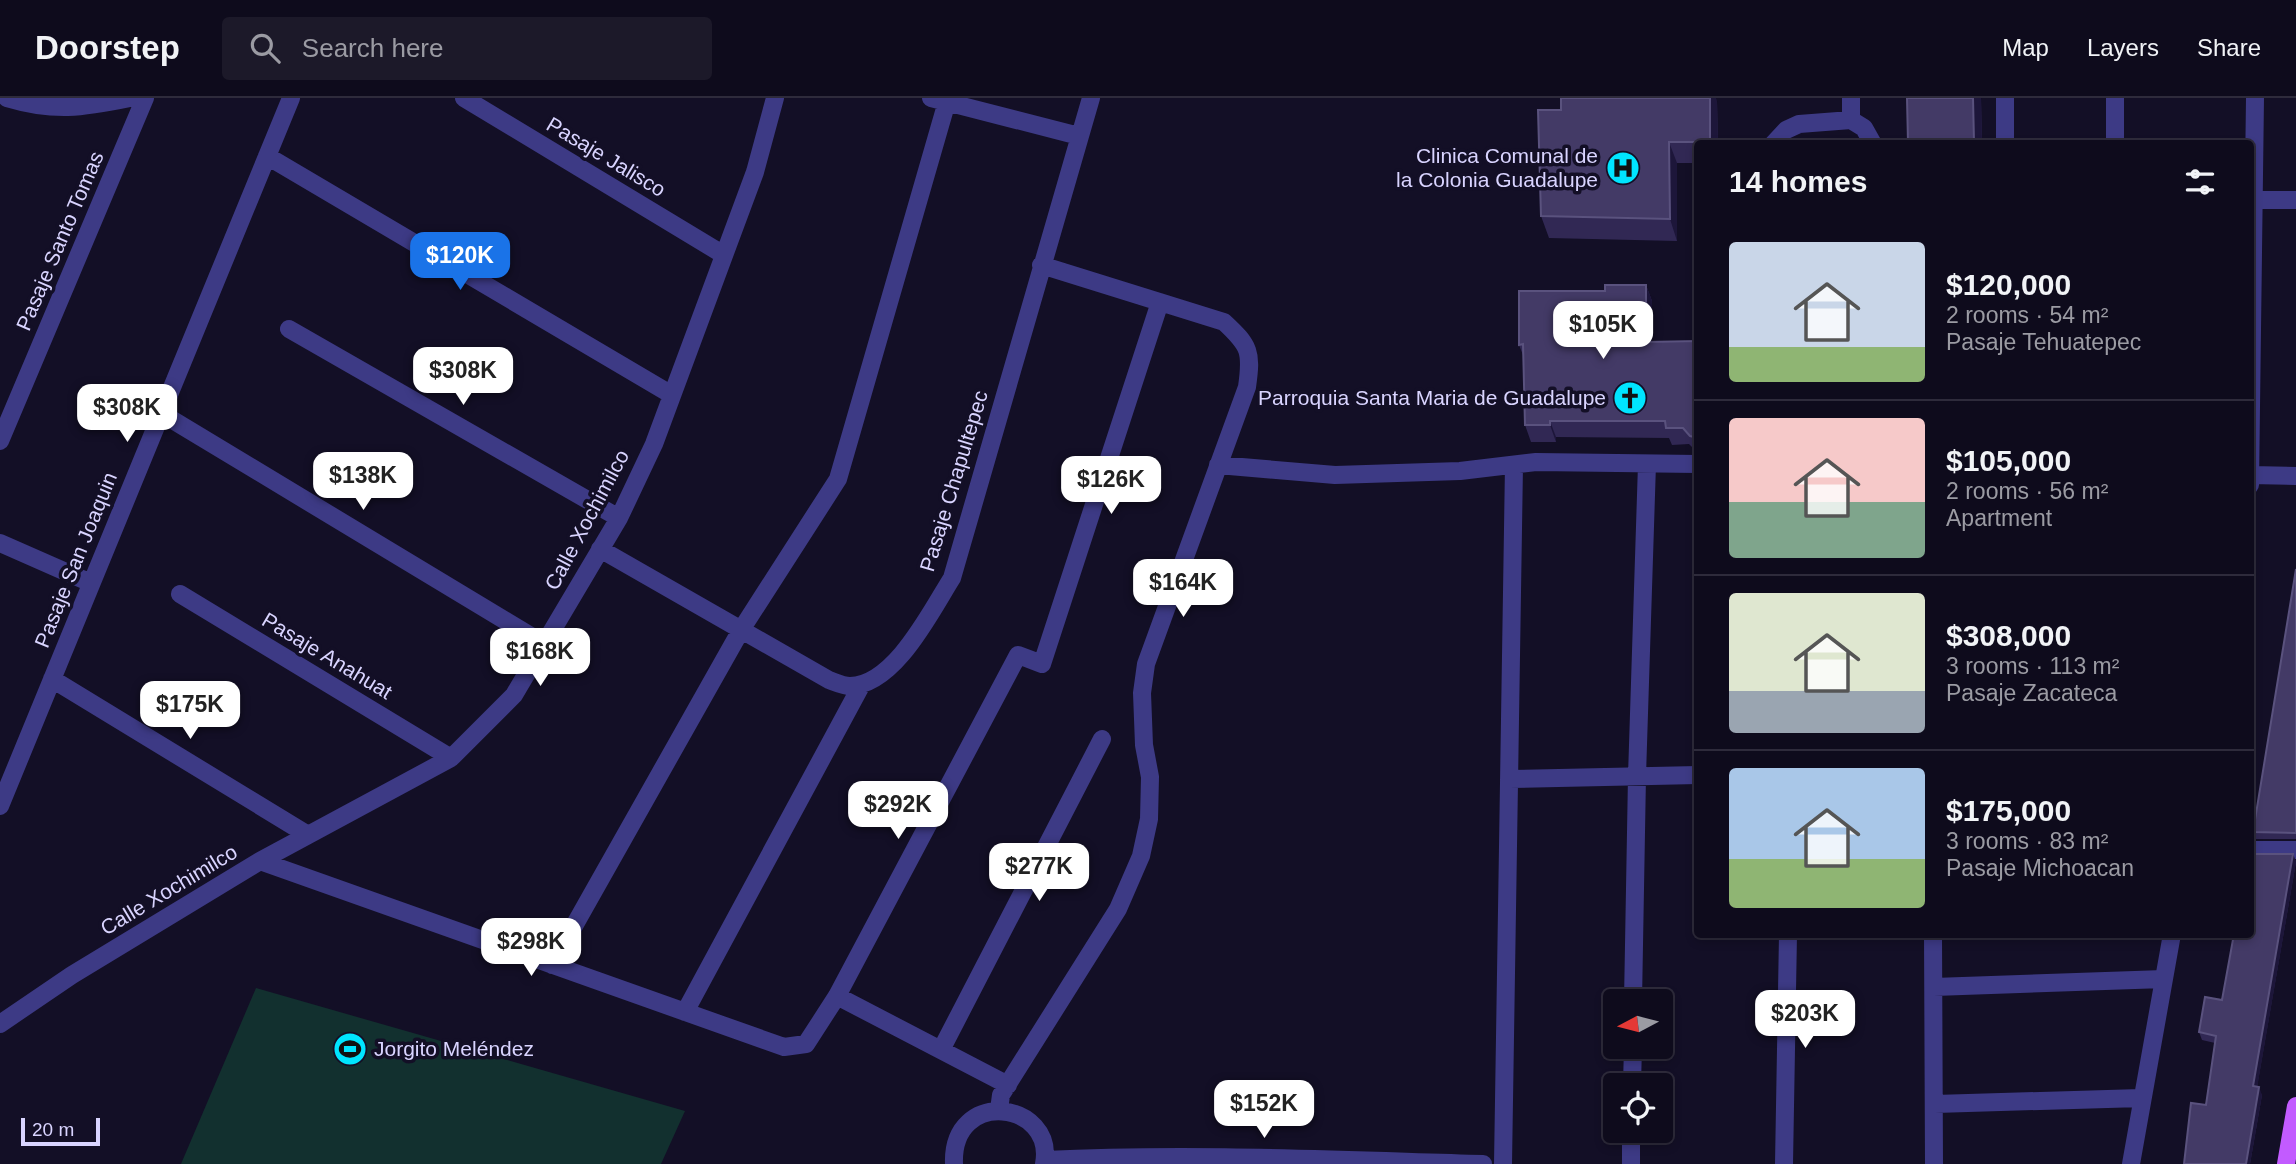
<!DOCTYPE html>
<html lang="en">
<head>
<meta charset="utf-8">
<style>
  :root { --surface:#0e0b1c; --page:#1c1929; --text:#f1f3f6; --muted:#9b9ba3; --line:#2e2b3b; --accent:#1a73e8 }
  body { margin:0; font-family:Arial,sans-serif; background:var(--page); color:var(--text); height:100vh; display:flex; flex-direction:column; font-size:26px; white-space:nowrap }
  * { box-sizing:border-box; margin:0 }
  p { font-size:23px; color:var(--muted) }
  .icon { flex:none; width:38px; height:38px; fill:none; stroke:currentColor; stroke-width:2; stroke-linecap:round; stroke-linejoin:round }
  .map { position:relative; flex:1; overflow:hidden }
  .panel { position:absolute; left:1694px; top:42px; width:560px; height:798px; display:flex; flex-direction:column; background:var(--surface); border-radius:7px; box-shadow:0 4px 10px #0003,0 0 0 2px var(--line) }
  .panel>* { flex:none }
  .needle { width:46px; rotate:263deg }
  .fabs { position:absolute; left:1603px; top:891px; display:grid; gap:14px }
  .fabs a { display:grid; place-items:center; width:70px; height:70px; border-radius:7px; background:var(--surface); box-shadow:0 4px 10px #0003,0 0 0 2px var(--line); font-size:35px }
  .scale { position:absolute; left:21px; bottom:18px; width:79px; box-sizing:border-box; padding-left:7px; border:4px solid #d9d4ff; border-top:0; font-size:19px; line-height:24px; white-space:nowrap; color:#d9d4ff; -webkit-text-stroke:5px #130f26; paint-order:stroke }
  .price { position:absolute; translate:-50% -60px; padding:0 16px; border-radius:14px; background:#fff; color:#222; font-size:23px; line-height:46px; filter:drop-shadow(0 2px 4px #0008) }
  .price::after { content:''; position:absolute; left:50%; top:42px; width:21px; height:16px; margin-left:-10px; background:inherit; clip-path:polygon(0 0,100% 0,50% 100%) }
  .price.active { background:var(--accent); color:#fff }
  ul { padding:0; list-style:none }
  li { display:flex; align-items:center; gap:21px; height:175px; padding:0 35px }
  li+li { border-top:2px solid var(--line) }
  li span { display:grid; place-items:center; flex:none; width:196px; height:140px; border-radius:7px; color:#555 }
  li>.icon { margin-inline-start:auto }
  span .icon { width:84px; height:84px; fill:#fffc; stroke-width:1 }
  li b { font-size:30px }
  h2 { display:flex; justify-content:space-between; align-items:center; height:84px; padding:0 35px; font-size:30px }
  header { display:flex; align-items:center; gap:42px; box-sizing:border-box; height:98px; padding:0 35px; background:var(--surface); border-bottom:2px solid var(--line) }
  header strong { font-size:33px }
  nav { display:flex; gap:38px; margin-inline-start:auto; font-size:24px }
  .search { width:490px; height:63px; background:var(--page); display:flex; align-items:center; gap:18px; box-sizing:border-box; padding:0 24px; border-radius:7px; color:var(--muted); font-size:26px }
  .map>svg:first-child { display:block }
  .green { fill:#12302f }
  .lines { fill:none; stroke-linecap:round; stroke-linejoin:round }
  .minor { stroke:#3d3a85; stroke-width:18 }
  .major { stroke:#c25bff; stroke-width:18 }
  .wall { fill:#312854 }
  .shaded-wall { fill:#1d163a }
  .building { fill:#433a66; stroke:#5a527e; stroke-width:2 }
  .labels { text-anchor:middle; stroke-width:7; stroke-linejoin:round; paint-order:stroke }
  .poi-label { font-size:21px; fill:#d9d4ff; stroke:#130f26; text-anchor:end }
  .street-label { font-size:21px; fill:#d9d4ff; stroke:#130f26 }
</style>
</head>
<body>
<header>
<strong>Doorstep</strong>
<div class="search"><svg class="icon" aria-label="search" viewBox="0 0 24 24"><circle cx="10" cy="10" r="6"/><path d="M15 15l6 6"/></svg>Search here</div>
<nav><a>Map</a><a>Layers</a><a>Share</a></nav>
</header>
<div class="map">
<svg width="2296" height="1066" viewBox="0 0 2296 1066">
  <rect width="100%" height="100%" fill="#130f26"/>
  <path class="green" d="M256 890 685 1013 661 1066H181Z"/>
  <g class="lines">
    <path class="minor" d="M7 0C54 14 82 10 130 0
      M464 0 724 157
      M931 0 1079 38
      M1851 22V0
      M1773 46 1786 32 1799 26 1851 22 1864 30 1873 46
      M2005 46V0
      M2115 46V0
      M267 58 672 297
      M2250 102H2296
      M289 231 619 420
      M161 315 544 546
      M0 343 145 0
      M1218 367 1335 377 1460 373 1536 364 1698 366
      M2250 377 2296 378
      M2250 387 2255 0
      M0 445 91 485
      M600 451 829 582C835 584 843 588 850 588 895 587 931 513 952 480L1091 0
      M180 496 451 660
      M52 581 308 737
      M1509 681 1698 677
      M0 708 291 0
      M2250 752H2296
      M260 763 784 949 806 946 837 898 1018 557 1042 566 1160 204
      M1933 836 1934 1066
      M552 867 741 532 838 381 948 0
      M1934 889 2164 881
      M837 898 1008 987
      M1633 903 1637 678 1647 366
      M685 914 862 586
      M0 926 72 877 260 763 451 660 514 597 619 420 654 346 755 74 775 0
      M941 952 1102 641
      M1632 987 1633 948
      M1935 1006 2141 1000
      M999 1012 1001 997 1118 811 1141 758 1149 721 1150 679 1144 647 1142 595 1146 566 1247 289C1252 254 1250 248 1224 224L1041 167
      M1045 1062C1190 1055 1337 1062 1483 1066
      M954 1066C951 989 1056 1003 1044 1066
      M1503 1066 1514 367
      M1631 1066V1032
      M1784 1066 1788 836
      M2131 1066 2172 836"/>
    <path class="major" d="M2286 1066 2296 1008"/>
  </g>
  <path class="wall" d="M1907 0H1981L1982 46H1908Z
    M1717 3 1718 46H1698V65H1677V143L1549 140 1541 118 1561 12Z
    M1646 187 1652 203V244L1698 243V355L1689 346 1672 347 1669 340 1556 339V344H1531L1525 327 1523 257 1519 247Z
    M2296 471V741H2255L2253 734Z
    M2293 756 2296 764 2257 989 2262 997 2250 1066H2184L2206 1007 2215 945 2202 942 2199 934 2222 902Z"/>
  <path class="shaded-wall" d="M1710 0H1716L1717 3 1718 46H1710Z
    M1973 0H1981L1982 46H1974V44Z
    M1669 44 1677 65V143L1670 121Z
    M1646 187 1652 203V260L1646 244Z
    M1550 323 1556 339V344L1550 327Z
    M2293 756 2296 764 2256 996 2253 988Z
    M2259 989 2262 997 2250 1066H2246Z"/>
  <path class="building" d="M1561 0H1710V44H1669L1670 121 1541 118 1538 12H1561Z
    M1907 0H1973L1974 44H1908Z
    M1605 187H1646V244L1698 243V340L1690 338 1683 330H1666L1665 323H1550V327H1525L1523 246 1519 247V193H1605Z
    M2296 471V735L2253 734Z
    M2250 756H2293L2253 988 2259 989 2246 1066H2184L2191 1005 2206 1007 2216 938 2199 934 2205 899 2222 902 2234 836H2250Z"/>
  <defs>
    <symbol id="hospital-disc" viewBox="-11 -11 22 22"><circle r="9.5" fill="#00e5ff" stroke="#130f26"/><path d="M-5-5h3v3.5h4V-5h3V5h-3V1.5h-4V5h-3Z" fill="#111"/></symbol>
    <symbol id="church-disc" viewBox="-11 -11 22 22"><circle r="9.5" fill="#00e5ff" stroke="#130f26"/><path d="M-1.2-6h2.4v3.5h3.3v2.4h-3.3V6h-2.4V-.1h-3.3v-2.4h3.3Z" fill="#111"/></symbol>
    <symbol id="stadium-disc" viewBox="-11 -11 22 22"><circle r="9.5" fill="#00e5ff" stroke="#130f26"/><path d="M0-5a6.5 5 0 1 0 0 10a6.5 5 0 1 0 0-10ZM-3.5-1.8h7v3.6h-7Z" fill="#111"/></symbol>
  </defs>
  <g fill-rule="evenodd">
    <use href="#hospital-disc" x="1604" y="51" width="38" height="38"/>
    <use href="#church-disc" x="1611" y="281" width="38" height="38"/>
    <use href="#stadium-disc" x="331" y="932" width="38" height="38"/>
  </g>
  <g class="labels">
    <g class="poi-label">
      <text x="1598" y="65">Clinica Comunal de<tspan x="1598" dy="24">la Colonia Guadalupe</tspan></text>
      <text x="1606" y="307">Parroquia Santa Maria de Guadalupe</text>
      <text x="374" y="958" text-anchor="start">Jorgito Meléndez</text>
    </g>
    <g class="street-label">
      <text transform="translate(606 59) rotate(31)" y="7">Pasaje Jalisco</text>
      <text transform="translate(60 143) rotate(-67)" y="7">Pasaje Santo Tomas</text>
      <text transform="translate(954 383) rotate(-73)" y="7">Pasaje Chapultepec</text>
      <text transform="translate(587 422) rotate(-62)" y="7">Calle Xochimilco</text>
      <text transform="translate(76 462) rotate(-68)" y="7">Pasaje San Joaquin</text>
      <text transform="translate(327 558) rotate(31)" y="7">Pasaje Anahuat</text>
      <text transform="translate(169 792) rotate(-31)" y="7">Calle Xochimilco</text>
    </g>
  </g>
</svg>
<div class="fabs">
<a><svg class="needle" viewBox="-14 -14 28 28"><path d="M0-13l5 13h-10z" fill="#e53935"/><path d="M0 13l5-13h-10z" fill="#9b9ba3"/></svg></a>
<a><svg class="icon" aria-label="locate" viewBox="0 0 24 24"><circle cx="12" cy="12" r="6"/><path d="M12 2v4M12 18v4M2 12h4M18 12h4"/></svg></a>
</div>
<div class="scale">20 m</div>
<b class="price active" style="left:460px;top:194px">$120K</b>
<b class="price" style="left:1603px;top:263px">$105K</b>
<b class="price" style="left:463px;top:309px">$308K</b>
<b class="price" style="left:127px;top:346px">$308K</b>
<b class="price" style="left:363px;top:414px">$138K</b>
<b class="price" style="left:1111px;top:418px">$126K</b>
<b class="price" style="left:1183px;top:521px">$164K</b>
<b class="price" style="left:540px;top:590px">$168K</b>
<b class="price" style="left:190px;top:643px">$175K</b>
<b class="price" style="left:898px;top:743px">$292K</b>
<b class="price" style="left:1039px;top:805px">$277K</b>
<b class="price" style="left:531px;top:880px">$298K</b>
<b class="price" style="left:1805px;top:952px">$203K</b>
<b class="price" style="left:1264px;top:1042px">$152K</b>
<section class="panel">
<h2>14 homes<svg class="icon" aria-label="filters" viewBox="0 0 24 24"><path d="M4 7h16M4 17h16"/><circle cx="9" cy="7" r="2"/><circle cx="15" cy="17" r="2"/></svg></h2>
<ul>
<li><span style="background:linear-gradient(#c9d6e8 75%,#8fb573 0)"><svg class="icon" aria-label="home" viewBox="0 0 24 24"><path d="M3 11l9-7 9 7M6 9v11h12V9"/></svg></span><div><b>$120,000</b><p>2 rooms · 54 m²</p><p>Pasaje Tehuatepec</p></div></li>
<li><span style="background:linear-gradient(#f6c9c9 60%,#7fa58c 0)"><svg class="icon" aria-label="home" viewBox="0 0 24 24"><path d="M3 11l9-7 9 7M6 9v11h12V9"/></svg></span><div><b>$105,000</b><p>2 rooms · 56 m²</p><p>Apartment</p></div></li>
<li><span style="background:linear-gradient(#dfe7d0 70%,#9aa5b1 0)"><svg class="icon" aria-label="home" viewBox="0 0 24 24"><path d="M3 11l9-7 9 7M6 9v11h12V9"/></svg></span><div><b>$308,000</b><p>3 rooms · 113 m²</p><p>Pasaje Zacateca</p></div></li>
<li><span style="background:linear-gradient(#a9c7e8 65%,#8fb573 0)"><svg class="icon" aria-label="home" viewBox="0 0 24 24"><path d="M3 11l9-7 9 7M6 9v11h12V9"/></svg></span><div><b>$175,000</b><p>3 rooms · 83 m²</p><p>Pasaje Michoacan</p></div></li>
</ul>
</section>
</div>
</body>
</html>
